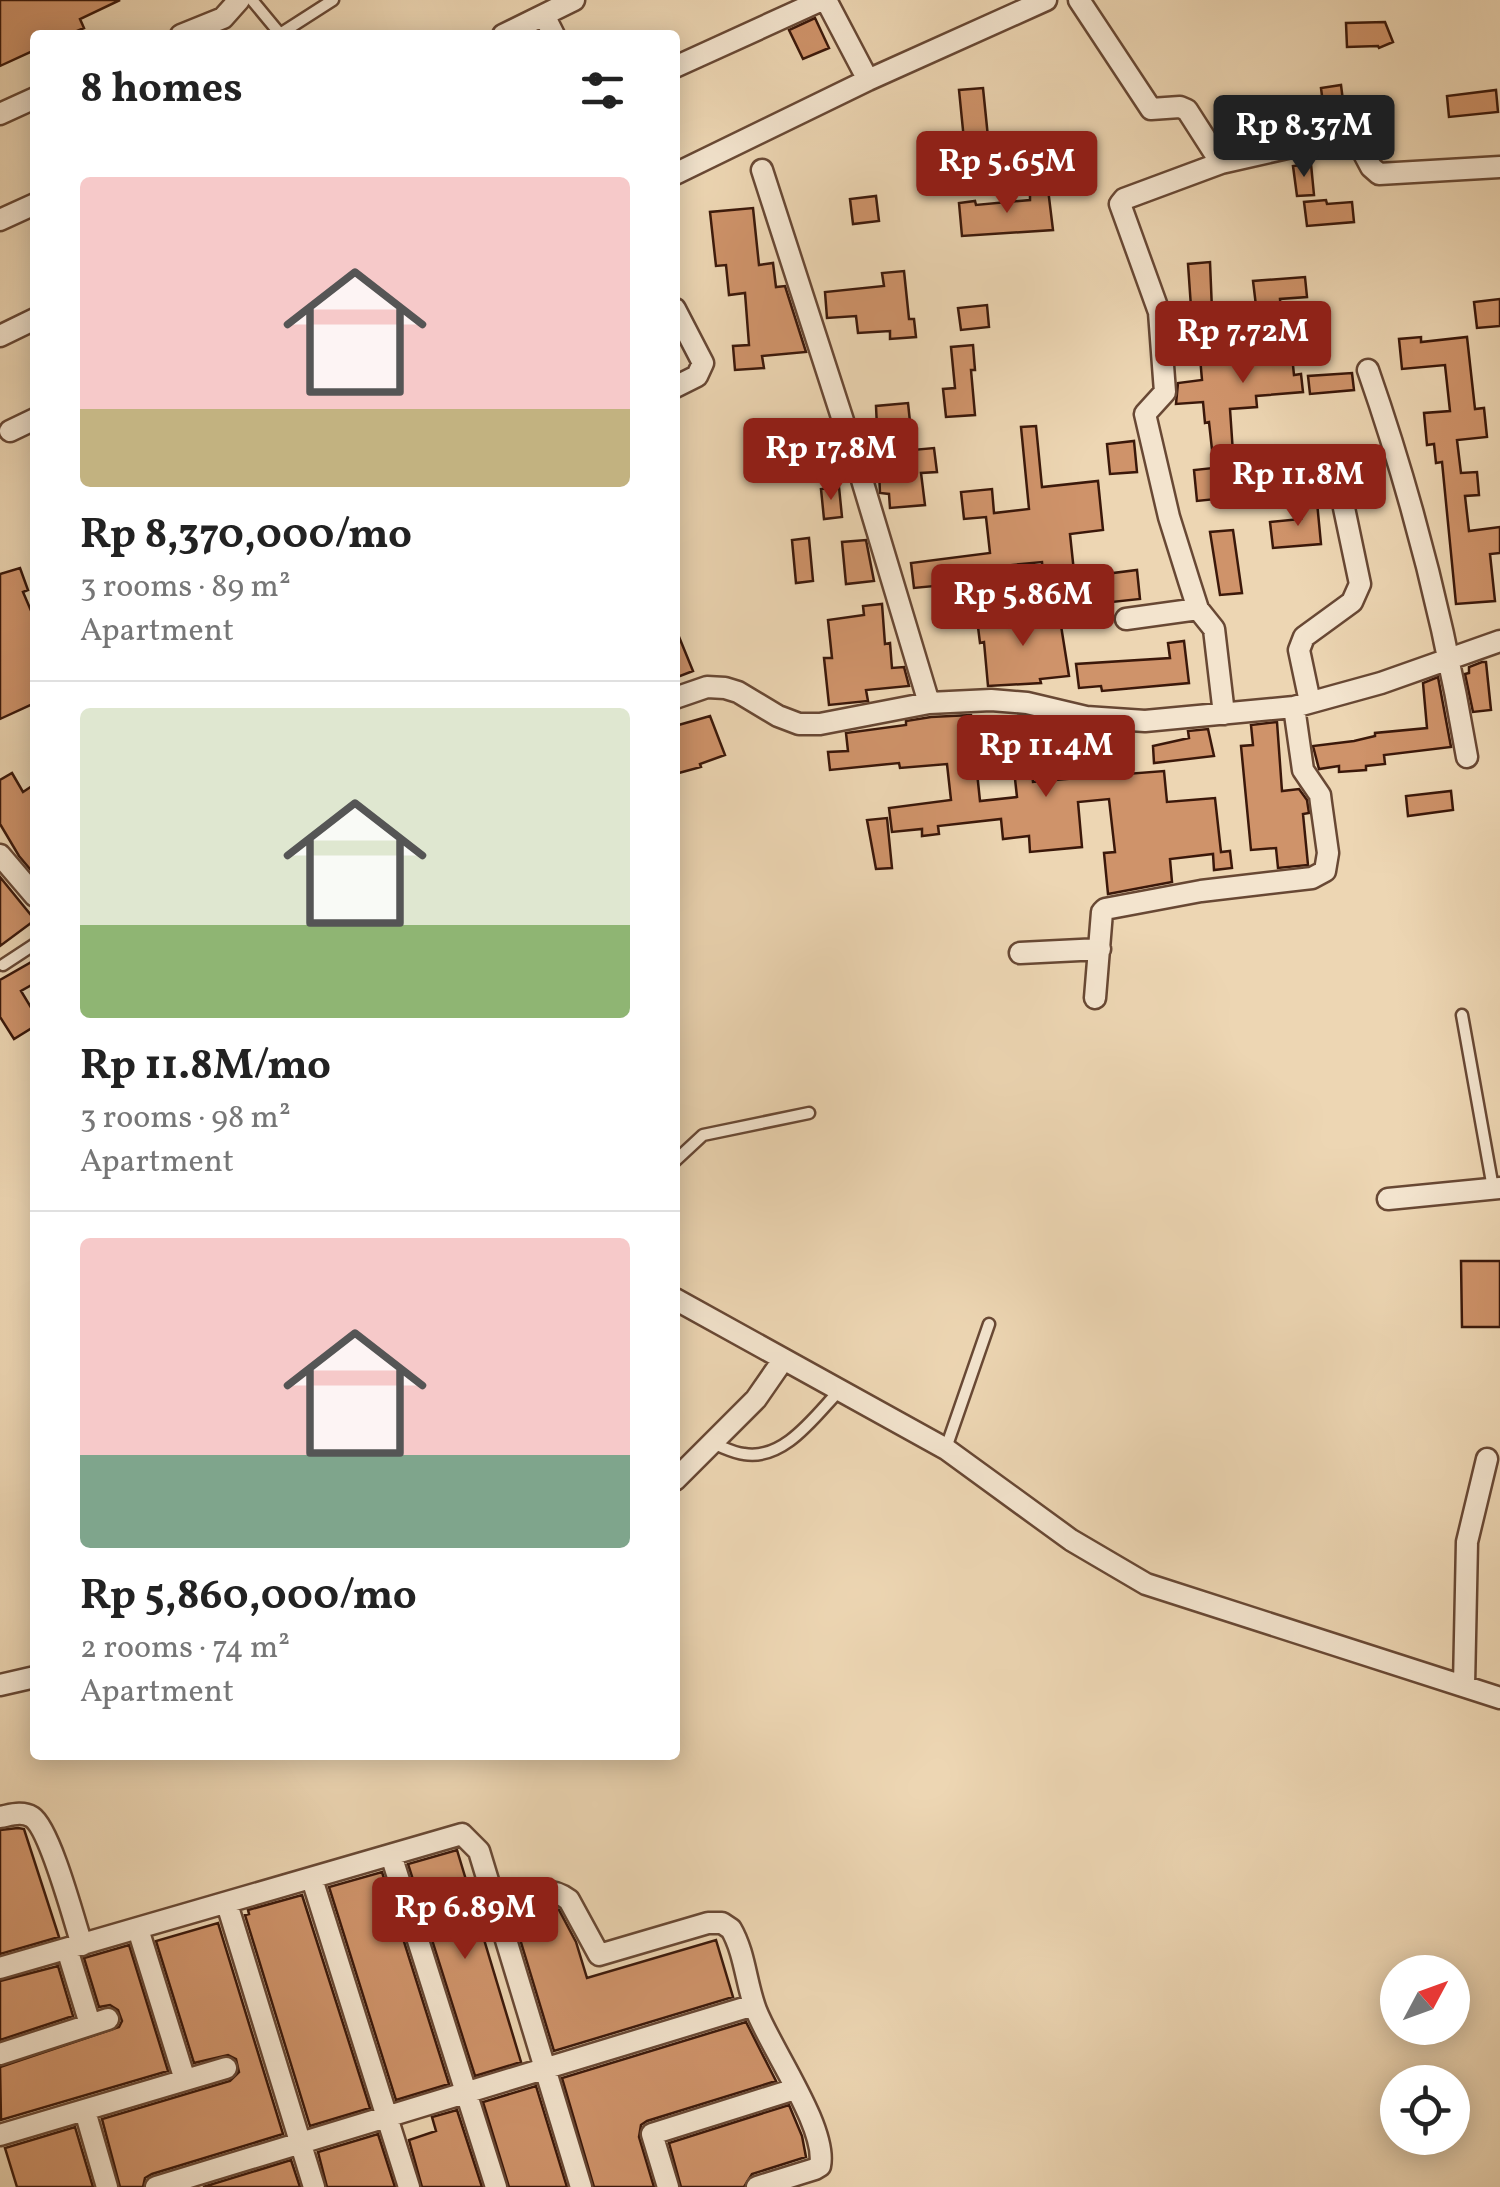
<!DOCTYPE html>
<html lang="en">
<head>
<meta charset="utf-8">
<style>
  :root { --surface:#fff; --page:#f2f2f2; --text:#222; --muted:#767676; --line:#e0e0e0; --accent:#8f2418 }
  body { margin:0; font-family:Vollkorn,serif; background:var(--page); color:var(--text); height:100vh; display:flex; flex-direction:column; font-size:38px; white-space:nowrap }
  * { box-sizing:border-box; margin:0 }
  p { font-size:32px; color:var(--muted) }
  .icon { flex:none; width:55px; height:55px; fill:none; stroke:currentColor; stroke-width:2; stroke-linecap:round; stroke-linejoin:round }
  .map { position:relative; flex:1; overflow:hidden }
  .panel { position:absolute; left:30px; top:30px; width:650px; height:1730px; display:flex; flex-direction:column; background:var(--surface); border-radius:10px; box-shadow:0 5px 25px #0003 }
  .panel>* { flex:none }
  .needle { width:65px; rotate:49deg }
  .fabs { position:absolute; left:1380px; top:1955px; display:grid; gap:20px }
  .fabs a { display:grid; place-items:center; width:90px; height:90px; border-radius:50%; background:var(--surface); box-shadow:0 5px 25px #0003; font-size:50px }
  .price { position:absolute; translate:-50% -85px; padding:0 22px; border-radius:10px; background:var(--accent); color:#fff; font-size:32px; line-height:65px; filter:drop-shadow(0 2px 5px #0008) }
  .price::after { content:''; position:absolute; left:50%; top:60px; width:30px; height:22px; margin-left:-15px; background:inherit; clip-path:polygon(0 0,100% 0,50% 100%) }
  .price.current { background:#222; color:#fff }
  ul { padding:0; list-style:none }
  li { display:grid; align-content:center; gap:20px; height:530px; padding:0 50px }
  li+li { border-top:2px solid var(--line) }
  li span { display:grid; place-items:center; height:310px; border-radius:10px; color:#555 }
  li>.icon { margin-inline-start:auto }
  span .icon { width:180px; height:180px; fill:#fffc; stroke-width:1 }
  li b { font-size:42px }
  h2 { display:flex; justify-content:space-between; align-items:center; height:120px; padding:0 50px; font-size:42px }
  .map>svg:first-child { display:block }
  .building { fill:#cf936a; stroke:#3b180a; stroke-width:2.5 }
  .lines { fill:none; stroke-linecap:round; stroke-linejoin:round }
  .lane-casing { stroke:#684834; stroke-width:15 }
  .street-casing { stroke:#684834; stroke-width:25 }
  .lane { stroke:#f3e4ce; stroke-width:10 }
  .street { stroke:#f3e4ce; stroke-width:20 }
</style>
</head>
<body>
<div class="map">
<svg width="1500" height="2187" viewBox="0 0 1500 2187">
  <rect width="100%" height="100%" fill="#edd6b3"/>
  <filter id="stains"><feTurbulence type="fractalNoise" baseFrequency=".002" numOctaves="4"/><feColorMatrix values="0 0 0 0 .2 0 0 0 0 .09 0 0 0 0 .02 0 0 0 .5 -.17"/></filter>
  <radialGradient id="worn" r=".72"><stop offset=".6" stop-color="#630" stop-opacity="0"/><stop offset="1" stop-color="#630" stop-opacity=".3"/></radialGradient>
  <path class="building" d="M0 0H120L80 19 84 28 68 35H35V50L0 66Z
    M815 18 829 48 803 59 789 30Z
    M1385 22 1393 42 1379 48 1378 46 1347 47 1346 23Z
    M1341 85 1345 117 1325 120 1321 88Z
    M983 88 989 147 965 150 959 90Z
    M1496 90 1498 112 1449 117 1447 96Z
    M1387 110 1391 142 1374 144 1371 111Z
    M1290 118 1292 133 1259 140 1257 121Z
    M1311 164 1314 195 1297 196 1293 166Z
    M1048 189 1053 230 962 236 959 203 975 201 976 205 1030 200V191Z
    M876 196 879 221 853 224 850 199Z
    M1326 200 1327 204 1352 202 1354 222 1307 226 1304 202Z
    M753 208 759 265 773 263 776 287 785 286 806 352 762 356 764 368 735 370 733 346 749 345 745 293 729 295 726 265 716 266 710 212Z
    M1210 262 1213 334 1193 336 1188 264Z
    M904 271 909 319H914L916 337 890 339V331L858 333 856 316 827 318 825 292 884 286 882 273Z
    M1305 277 1307 297 1280 299 1284 347 1291 346 1294 375 1301 374 1303 392 1256 396 1257 407 1230 409 1236 497 1197 501 1194 470 1214 468 1209 422 1205 423 1203 402 1176 404 1178 383 1202 380 1200 357 1219 356V363L1251 359 1250 354 1268 352 1263 314H1257L1253 281Z
    M1500 299V326L1477 328 1474 302Z
    M987 305 989 327 961 330 958 308Z
    M1421 337V342L1467 337 1475 409 1484 408 1487 437 1457 440 1461 473 1477 472 1479 495 1465 496 1469 531 1500 527V553L1490 554 1495 601 1456 604 1442 462 1436 463 1434 444 1427 445 1424 413 1450 411 1445 365 1402 369 1399 339Z
    M973 345 975 370H971L975 415 946 417 943 389 955 388 951 347Z
    M1352 373 1354 390 1310 394 1308 376Z
    M908 403 913 450 934 448 937 472 921 473 925 505 890 508 889 494 880 493 876 406Z
    M1036 426 1042 487 1098 481 1103 530 1070 534 1074 572 1096 570 1097 575 1137 570 1140 599 1074 606V609L1047 614 1042 562 1002 566 1003 575 976 577 977 582 914 588 911 563 990 553 986 517 964 519 961 492 992 489 994 513 1029 509 1021 427Z
    M1134 441 1137 472 1110 474 1107 444Z
    M839 487 842 517 824 519 821 489Z
    M1317 502 1321 544 1273 548 1270 522 1301 519 1299 503Z
    M1233 530 1242 593 1220 595 1210 532Z
    M809 538 813 581 796 583 792 540Z
    M866 540 874 581 846 584 842 542Z
    M20 568 28 590 23 592 35 620V703L0 719V574Z
    M882 604 885 644 890 643 892 668 904 667 909 686 866 690 868 701 829 705 824 658H832L828 620 864 615 863 606Z
    M1059 613 1069 676 1040 679 1041 683 988 686 984 642 980 643 977 619Z
    M675 627 693 671 675 678Z
    M1184 641 1189 683 1102 691 1101 686 1079 688 1076 664 1170 658 1168 643Z
    M1482 662H1486L1491 710 1473 712 1465 674 1469 673V667Z
    M1438 677 1451 747 1384 755 1385 764 1366 766V770L1339 772V766L1319 769 1313 746 1354 741 1375 736V733L1427 728 1423 683Z
    M971 715 980 801 1017 797 1010 733 1028 732 1033 782 1088 777 1084 732H1110L1114 775 1164 771 1167 802 1215 798 1221 852 1230 851 1232 868 1214 870 1213 854 1170 859 1172 882 1108 894 1104 853 1115 852 1109 799 1078 802 1082 847 1030 852 1029 836 1003 839 1001 819 938 826 939 834 922 836V829L892 832 889 808 951 800 947 764 900 768 899 763 830 770 828 752 848 751 846 733 906 725V721L931 717Z
    M710 716 725 755 700 764 701 767 675 774V726Z
    M1277 722 1282 791 1299 789 1307 800 1309 813 1303 814 1308 865 1278 868 1276 848 1251 850 1241 746 1253 745 1251 725Z
    M1208 729 1214 756 1154 763 1153 746 1189 738 1188 731Z
    M12 773 23 792 35 784V875L19 856 0 824V780Z
    M1451 791 1453 810 1408 816 1406 796Z
    M887 818 892 868 876 869 867 820Z
    M0 877 35 920 0 946Z
    M35 960V983L21 991 35 1014V1026L14 1039 0 1017V980Z
    M1461 1261H1500V1327H1462Z
    M18 1828 24 1829 59 1937 0 1954V1830Z
    M457 1850 521 2062 475 2076 408 1864Z
    M382 1872 449 2084 396 2100 329 1887Z
    M302 1895 370 2108 310 2126 245 1915 249 1914 248 1910Z
    M549 1906 559 1910 576 1942 587 1978 716 1940 733 1997 554 2051 513 1916Z
    M218 1923 283 2134 152 2174 145 2178 143 2187H120L102 2119 230 2081 239 2072 236 2059 228 2055 194 2063 156 1941Z
    M129 1945 168 2071 1 2120 0 2067 119 2027 122 2021 118 2010 110 2005 99 2007 84 1958Z
    M58 1966 73 2016 0 2040V1981Z
    M746 2022 776 2081 647 2121 641 2125 639 2137 654 2187H594L562 2078Z
    M536 2086 567 2187H509L483 2102Z
    M789 2105 802 2136 806 2157 752 2174 744 2187H681L669 2143Z
    M457 2110 482 2187H422L409 2140 436 2131 432 2117Z
    M75 2127 93 2187H17L5 2148Z
    M378 2134 395 2187H327L318 2152Z
    M291 2160 300 2187H203Z"/>
  <g class="lines">
    <defs>
      <path id="lane" d="M252 0 281 35
        M280 34 333 0
        M3 965 35 944
        M1462 1015 1493 1188
        M675 1161 703 1135 809 1113
        M714 1444C723 1447 734 1453 744 1454 784 1461 815 1416 839 1391
        M946 1448 989 1324"/>
      <path id="street" d="M826 0 868 80
        M1079 0 1151 109 1180 107 1187 110 1221 163 1353 133 1371 167 1379 174 1500 167
        M544 15 554 35
        M181 35 223 18 239 0
        M503 35 574 0
        M675 67 822 0
        M0 114 35 98
        M1221 163 1124 199 1120 204 1159 312 1165 392 1145 414 1169 517 1189 581 1198 609 1214 629 1224 714
        M762 170 859 470 929 703
        M675 174 868 80 1046 0
        M0 220 35 204
        M675 309 703 363 697 376 675 387
        M0 336 35 319
        M1368 370C1412 496 1445 626 1467 757
        M10 431 35 419
        M1126 619 1198 609
        M675 698 707 687 725 688 738 692 778 716 799 724H820L929 703 991 700 1027 703 1086 717 1145 721 1294 707 1381 683 1500 641
        M1310 702 1299 650 1304 637 1352 602 1360 584 1344 508
        M0 855 35 896
        M1020 953 1100 949
        M1095 998 1102 912 1105 909 1201 891 1312 878 1325 871 1328 853 1321 803 1320 795 1303 770 1294 707
        M1388 1199 1500 1188
        M675 1299 946 1449 1071 1540 1146 1584 1500 1698
        M675 1480 756 1399 783 1360
        M0 1685 35 1677
        M1464 1685 1467 1542 1487 1459
        M0 1817C11 1815 22 1811 32 1817 50 1829 74 1920 82 1945
        M391 1855 496 2187
        M312 1879 409 2187
        M493 1899C517 1894 547 1883 569 1900L599 1955 708 1923H722L731 1929C745 1953 746 1984 756 2010 771 2049 828 2129 820 2166L815 2169 757 2187
        M227 1904 314 2187
        M138 1929 185 2080
        M67 1949 90 2024
        M0 1968 462 1834 479 1851 581 2187
        M0 2054 108 2019
        M85 2111 107 2187
        M0 2135 226 2068
        M156 2187 754 2005
        M668 2187 652 2134 795 2089"/>
    </defs>
    <use href="#lane" class="lane-casing"/>
    <use href="#street" class="street-casing"/>
    <use href="#lane" class="lane"/>
    <use href="#street" class="street"/>
  </g>
  <rect width="100%" height="100%" filter="url(#stains)"/>
  <rect width="100%" height="100%" fill="url(#worn)"/>
</svg>
<div class="fabs">
<a><svg class="needle" viewBox="-14 -14 28 28"><path d="M0-13l5 13h-10z" fill="#e53935"/><path d="M0 13l5-13h-10z" fill="#767676"/></svg></a>
<a><svg class="icon" aria-label="locate" viewBox="0 0 24 24"><circle cx="12" cy="12" r="6"/><path d="M12 2v4M12 18v4M2 12h4M18 12h4"/></svg></a>
</div>
<b class="price current" style="left:1304px;top:180px">Rp 8.37M</b>
<b class="price" style="left:1007px;top:216px">Rp 5.65M</b>
<b class="price" style="left:1243px;top:386px">Rp 7.72M</b>
<b class="price" style="left:831px;top:503px">Rp 17.8M</b>
<b class="price" style="left:1298px;top:529px">Rp 11.8M</b>
<b class="price" style="left:1023px;top:649px">Rp 5.86M</b>
<b class="price" style="left:1046px;top:800px">Rp 11.4M</b>
<b class="price" style="left:465px;top:1962px">Rp 6.89M</b>
<section class="panel">
<h2>8 homes<svg class="icon" aria-label="filters" viewBox="0 0 24 24"><path d="M4 7h16M4 17h16"/><circle cx="9" cy="7" r="2"/><circle cx="15" cy="17" r="2"/></svg></h2>
<ul>
<li><span style="background:linear-gradient(#f6c9c9 75%,#c2b280 0)"><svg class="icon" aria-label="home" viewBox="0 0 24 24"><path d="M3 11l9-7 9 7M6 9v11h12V9"/></svg></span><div><b>Rp 8,370,000/mo</b><p>3 rooms · 89 m²</p><p>Apartment</p></div></li>
<li><span style="background:linear-gradient(#dfe7d0 70%,#8fb573 0)"><svg class="icon" aria-label="home" viewBox="0 0 24 24"><path d="M3 11l9-7 9 7M6 9v11h12V9"/></svg></span><div><b>Rp 11.8M/mo</b><p>3 rooms · 98 m²</p><p>Apartment</p></div></li>
<li><span style="background:linear-gradient(#f6c9c9 70%,#7fa58c 0)"><svg class="icon" aria-label="home" viewBox="0 0 24 24"><path d="M3 11l9-7 9 7M6 9v11h12V9"/></svg></span><div><b>Rp 5,860,000/mo</b><p>2 rooms · 74 m²</p><p>Apartment</p></div></li>
</ul>
</section>
</div>
</body>
</html>
